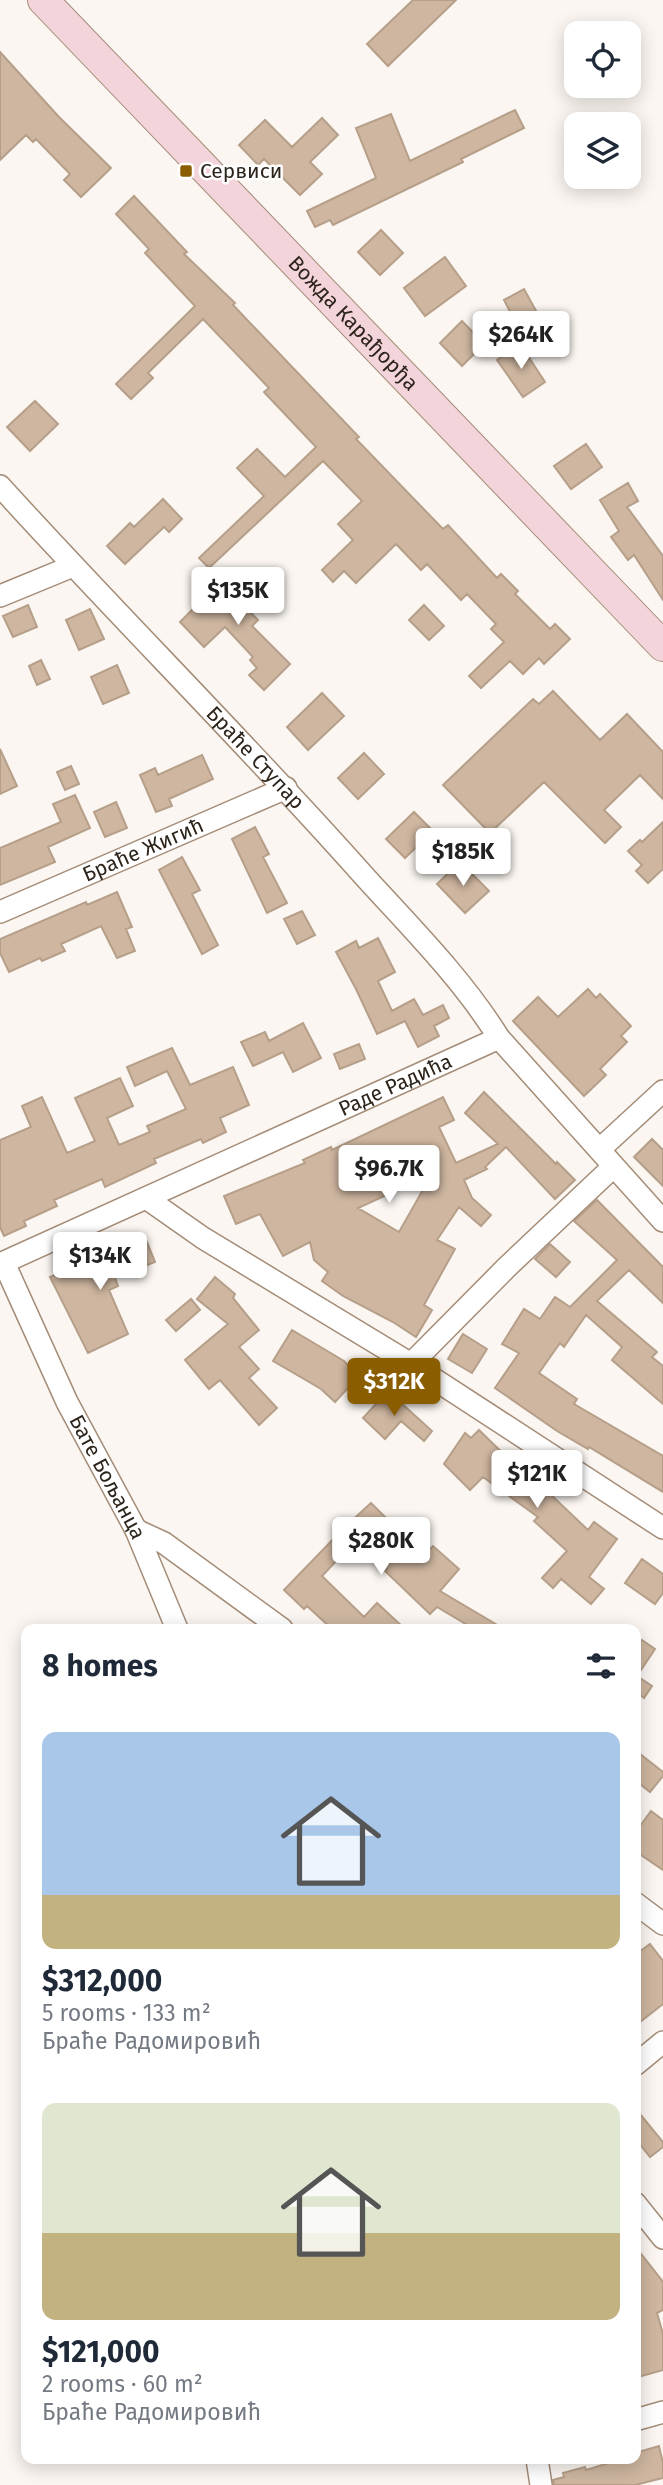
<!DOCTYPE html>
<html lang="en">
<head>
<meta charset="utf-8">
<style>
  :root { --surface:#fff; --page:#f2f2f3; --text:#1f2937; --muted:#747a83; --accent:#8a5d00 }
  body { margin:0; font-family:"Fira Sans",sans-serif; background:var(--page); color:var(--text); height:100vh; display:flex; flex-direction:column; font-size:26px; white-space:nowrap }
  * { box-sizing:border-box; margin:0 }
  p { font-size:23px; color:var(--muted) }
  .icon { flex:none; width:38px; height:38px; fill:none; stroke:currentColor; stroke-width:2; stroke-linecap:round; stroke-linejoin:round }
  .map { position:relative; flex:1; overflow:hidden }
  .panel { position:absolute; left:21px; top:1624px; width:620px; height:840px; display:flex; flex-direction:column; background:var(--surface); border-radius:14px; box-shadow:0 4px 18px #0003 }
  .panel>* { flex:none }
  .buttons { position:absolute; left:564px; top:21px; display:grid; gap:14px }
  .buttons a { display:grid; place-items:center; width:77px; height:77px; border-radius:14px; background:var(--surface); box-shadow:0 4px 18px #0003; font-size:35px }
  .price { position:absolute; translate:-50% -60px; padding:0 16px; border-radius:7px; background:#fff; color:#222; font-size:23px; line-height:46px; filter:drop-shadow(0 2px 4px #0008) }
  .price::after { content:''; position:absolute; left:50%; top:42px; width:21px; height:16px; margin-left:-10px; background:inherit; clip-path:polygon(0 0,100% 0,50% 100%) }
  .price.active { background:var(--accent); color:#fff }
  ul { padding:0; list-style:none }
  li { display:grid; align-content:center; gap:14px; height:371px; padding:0 21px }
  li span { display:grid; place-items:center; height:217px; border-radius:14px; color:#555 }
  li>.icon { margin-inline-start:auto }
  span .icon { width:126px; height:126px; fill:#fffc; stroke-width:1 }
  li b { font-size:30px }
  h2 { display:flex; justify-content:space-between; align-items:center; height:84px; padding:0 21px; font-size:30px }
  .map>svg:first-child { display:block }
  .building { fill:#ceb6a0; stroke:#b69f89; stroke-width:2; fill-rule:evenodd }
  .lines { fill:none; stroke-linecap:round; stroke-linejoin:round }
  .street-casing { stroke:#a48c77; stroke-width:24 }
  .secondary-casing { stroke:#a48c77; stroke-width:32 }
  .street { stroke:#fff; stroke-width:21 }
  .secondary { stroke:#f3d4db; stroke-width:30 }
  .poi-dot { fill:#8a5d00; stroke:#fff; stroke-width:2.5 }
  .labels { text-anchor:middle; stroke-width:5; stroke-linejoin:round; paint-order:stroke }
  .poi-label { font-size:21px; fill:#2d241b; stroke:#fff; text-anchor:start }
  .street-label { font-size:21px; fill:#2d241b; stroke:#fff }
</style>
</head>
<body>
<div class="map">
<svg width="663" height="2485" viewBox="0 0 663 2485">
  <rect width="100%" height="100%" fill="#fbf6f1"/>
  <path class="building" d="M413 0H456L388 66 367 44Z
    M0 52 59 117 111 168 81 197 64 180 70 174 36 139 33 142 26 135 0 160Z
    M515 110 524 128 461 159 463 162 333 225 330 220 315 227 307 211 376 178 356 128 391 114 410 161Z
    M322 118 338 135 310 162 322 174 300 195 264 159 258 165 239 145 265 120 292 147Z
    M134 196 187 252 184 254 235 303 233 305 359 437 356 439 443 529 448 525 497 578 501 574 518 591 515 594 550 629 555 624 570 639 544 664 539 658 523 674 510 661 481 688 469 676 504 642 491 629 496 624 467 594 461 600 427 564 421 570 396 544 356 583 344 571 333 582 322 570 353 540 338 524 362 501 323 461 209 568 199 558 264 496 237 468 257 449 285 477 316 447 264 392 269 388 203 319 148 373 153 378 131 399 116 384 195 306 145 253 149 249 116 214Z
    M381 230 403 253 380 275 358 252Z
    M445 257 466 286 425 316 404 288Z
    M524 289 540 318 519 329 504 300Z
    M462 321 484 344 462 366 440 343Z
    M520 344 545 382 523 397 497 360Z
    M35 401 58 424 30 451 7 427Z
    M586 444 602 467 571 489 554 466Z
    M628 483 638 501 627 507 663 556V600L634 555 628 560 611 537 619 531 600 500Z
    M163 499 182 519 169 532 164 527 125 564 107 546 130 523 134 527Z
    M246 571 267 591 248 610 258 620 252 626 290 664 264 690 249 675 257 668 250 660 253 657 225 627 204 647 180 622 205 597 212 604Z
    M28 605 37 627 13 637 3 616Z
    M424 605 444 626 429 640 409 620Z
    M90 609 104 639 79 650 66 620Z
    M41 660 50 679 37 685 29 666Z
    M117 665 129 693 103 704 91 677Z
    M553 691 600 740 627 714 663 752V799L640 775 604 810 621 827 605 843 544 782 490 833 443 785 533 699 539 704Z
    M322 693 344 716 308 750 287 727Z
    M0 749 17 786 0 794Z
    M364 753 384 774 358 799 338 778Z
    M202 755 213 779 169 799 172 806 156 812 140 775 155 768 158 775Z
    M71 766 79 784 65 790 57 772Z
    M75 795 90 828 48 847 55 862 0 885V848L61 822 53 804Z
    M116 802 127 828 105 837 94 812Z
    M414 812 433 831 405 858 386 839Z
    M663 822V869L648 883 636 871 642 865 628 851 640 840 642 842Z
    M255 827 269 854 263 857 287 903 267 913 232 839Z
    M182 857 200 890 192 894 218 945 202 954 159 870Z
    M460 862 489 891 465 913 437 884Z
    M117 892 132 927 126 929 135 951 117 958 101 926 61 944 65 951 42 961 40 958 9 972 0 953V939L86 902 87 905Z
    M302 911 315 935 297 944 284 919Z
    M378 938 395 972 378 981 392 1011 414 999 423 1015 443 1005 449 1018 434 1026 439 1036 418 1047 405 1021 377 1034 356 989 336 952 356 941 359 948Z
    M588 989 596 998 600 994 631 1026 621 1036 627 1042 600 1069 606 1075 584 1096 513 1021 538 997 558 1017Z
    M303 1023 321 1058 293 1072 283 1052 253 1066 241 1042 265 1032 269 1041Z
    M359 1044 365 1059 340 1069 334 1054Z
    M172 1048 190 1085 233 1067 249 1105 220 1118 226 1132 203 1143 201 1139 154 1159 156 1163 105 1187 102 1179 54 1200 57 1206 24 1221 26 1226 4 1236 0 1227V1140L31 1127 22 1106 42 1097 67 1153 95 1141 75 1098 120 1078 133 1106 107 1118 119 1145 150 1132 147 1126 186 1109 167 1071 135 1086 127 1067Z
    M484 1092 556 1164 557 1162 575 1180 555 1199 506 1147 485 1167 487 1169 464 1180 472 1198 491 1215 481 1226 459 1207 437 1240 455 1249 424 1305 432 1310 416 1337 393 1322 343 1296 322 1281 328 1272 314 1260 310 1242 283 1256 260 1214 236 1224 224 1196 305 1163 303 1160 331 1147 332 1150 443 1097 454 1120 439 1127 456 1163 498 1144 465 1113ZM432 1174 399 1232 358 1208Z
    M652 1139 663 1150V1186L634 1157Z
    M597 1200 663 1267V1303L629 1270 597 1301 657 1352 652 1357 663 1366V1404L612 1360 622 1347 586 1315 564 1347 560 1343 539 1373 577 1399 574 1404 663 1456V1492L589 1447 588 1449 557 1431 495 1388 519 1353 502 1344 524 1309 540 1319 555 1297 570 1307 617 1260 574 1221Z
    M144 1235 155 1262 115 1278 118 1286 109 1290 128 1334 88 1353 50 1277 122 1247 120 1244Z
    M550 1244 570 1262 556 1277 535 1259Z
    M215 1277 235 1294 233 1298 259 1330 239 1347 259 1369 249 1378 277 1408 259 1425 220 1380 209 1389 185 1360 228 1324 197 1299Z
    M191 1299 200 1310 176 1331 166 1320Z
    M292 1330 344 1361 359 1376 335 1402 321 1389 273 1361Z
    M463 1334 487 1349 472 1373 448 1359Z
    M388 1391 432 1431 424 1441 401 1421 385 1439 363 1418Z
    M479 1430 512 1462 514 1459 537 1476 544 1466 559 1477 548 1492 588 1530 594 1522 617 1539 589 1577 604 1589 591 1604 561 1579 553 1588 542 1578 567 1551 534 1521 538 1517 483 1477 470 1490 444 1464 465 1433 471 1438Z
    M371 1503 406 1538 409 1535 427 1552 433 1546 459 1569 440 1591 504 1629H474L437 1607 430 1614 385 1571 387 1569 355 1541 322 1576 364 1617 377 1603 405 1629H332L307 1606 304 1609 284 1590 343 1529Z
    M642 1559 663 1574V1593L655 1604 625 1583Z
    M642 1640 655 1649 637 1676 652 1686 644 1698 635 1691V1650Z
    M635 1750 663 1772V1776L650 1792 635 1780Z
    M651 1811 663 1820V1870L635 1851V1833Z
    M650 1944 663 1961V2004L635 2026V1955Z
    M635 2108 663 2142V2147L650 2157 635 2138Z
    M635 2246 663 2282V2310L657 2313 663 2334V2370L635 2378Z
    M659 2446 663 2463V2478L635 2485H554L553 2480 564 2477 563 2473 585 2467 586 2470 622 2459H635V2453Z"/>
  <g class="lines">
    <defs>
      <g id="street">
        <path id="s1" d="M0 486C117 615 240 737 356 867 405 922 460 975 499 1038L663 1221"/>
        <path d="M0 596 73 566"/>
        <path id="s2" d="M0 912 286 788"/>
        <path d="M600 1149 663 1091"/>
        <path d="M146 1198 203 1238 411 1364 663 1528"/>
        <path id="s3" d="M4 1263 67 1402 136 1530 177 1629"/>
        <path id="s4" d="M0 1264 499 1038"/>
        <path d="M411 1364 507 1267 613 1167"/>
        <path d="M136 1530 164 1543 282 1629"/>
        <path d="M635 1903 663 1924"/>
        <path d="M635 2065 663 2042"/>
        <path d="M635 2203 663 2238"/>
        <path d="M635 2420 663 2412"/>
        <path d="M537 2459 541 2485"/>
      </g>
      <g id="secondary">
        <path id="s5" d="M43 0 663 646"/>
      </g>
    </defs>
    <use href="#street" class="street-casing"/>
    <use href="#secondary" class="secondary-casing"/>
    <use href="#street" class="street"/>
    <use href="#secondary" class="secondary"/>
  </g>
  <rect class="poi-dot" x="179" y="164" width="14" height="14" rx="3.5"/>
  <g class="labels">
    <g class="poi-label">
      <text x="200" y="178">Сервиси</text>
    </g>
    <g class="street-label">
      <text dy="7" stroke="none"><textPath href="#s5" startOffset="448">Вожда Карађорђа</textPath></text>
      <text dy="7" stroke="none"><textPath href="#s1" startOffset="373">Браће Ступар</textPath></text>
      <text dy="7" stroke="none"><textPath href="#s2" startOffset="156">Браће Жигић</textPath></text>
      <text dy="7" stroke="none"><textPath href="#s4" startOffset="434">Раде Радића</textPath></text>
      <text dy="7" stroke="none"><textPath href="#s3" startOffset="238">Бате Бољанца</textPath></text>
    </g>
  </g>
</svg>
<div class="buttons">
<a><svg class="icon" aria-label="locate" viewBox="0 0 24 24"><circle cx="12" cy="12" r="6"/><path d="M12 2v4M12 18v4M2 12h4M18 12h4"/></svg></a>
<a><svg class="icon" aria-label="layers" viewBox="0 0 24 24"><path d="M12 4l9 5-9 5-9-5zM3 14l9 5 9-5"/></svg></a>
</div>
<b class="price" style="left:521px;top:371px">$264K</b>
<b class="price" style="left:238px;top:627px">$135K</b>
<b class="price" style="left:463px;top:888px">$185K</b>
<b class="price" style="left:389px;top:1205px">$96.7K</b>
<b class="price" style="left:100px;top:1292px">$134K</b>
<b class="price active" style="left:394px;top:1418px">$312K</b>
<b class="price" style="left:537px;top:1510px">$121K</b>
<b class="price" style="left:381px;top:1577px">$280K</b>
<section class="panel">
<h2>8 homes<svg class="icon" aria-label="filters" viewBox="0 0 24 24"><path d="M4 7h16M4 17h16"/><circle cx="9" cy="7" r="2"/><circle cx="15" cy="17" r="2"/></svg></h2>
<ul>
<li><span style="background:linear-gradient(#a9c7e8 75%,#c2b280 0)"><svg class="icon" aria-label="home" viewBox="0 0 24 24"><path d="M3 11l9-7 9 7M6 9v11h12V9"/></svg></span><div><b>$312,000</b><p>5 rooms · 133 m²</p><p>Браће Радомировић</p></div></li>
<li><span style="background:linear-gradient(#dfe7d0 60%,#c2b280 0)"><svg class="icon" aria-label="home" viewBox="0 0 24 24"><path d="M3 11l9-7 9 7M6 9v11h12V9"/></svg></span><div><b>$121,000</b><p>2 rooms · 60 m²</p><p>Браће Радомировић</p></div></li>
</ul>
</section>
</div>
</body>
</html>
